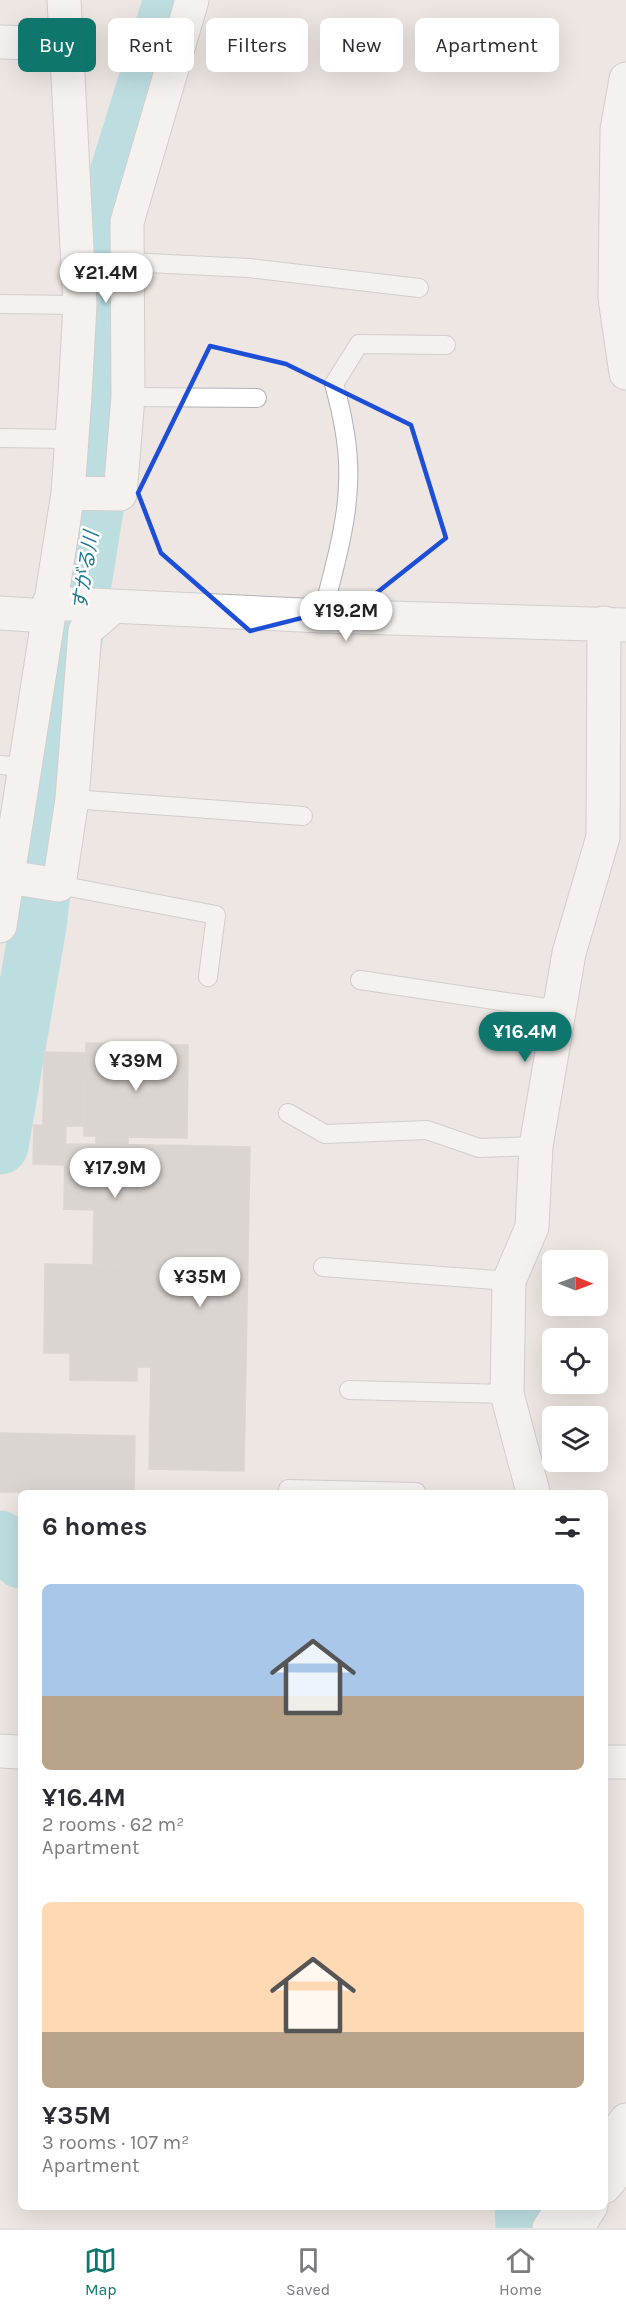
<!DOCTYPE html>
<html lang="en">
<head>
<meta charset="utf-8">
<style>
  :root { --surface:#fff; --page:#f2f2f3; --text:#2b2b33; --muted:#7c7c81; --line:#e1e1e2; --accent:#0f766e }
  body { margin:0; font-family:Karla,"Noto Sans JP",sans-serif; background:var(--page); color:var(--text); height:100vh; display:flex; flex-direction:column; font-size:22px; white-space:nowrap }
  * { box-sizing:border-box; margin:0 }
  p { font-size:20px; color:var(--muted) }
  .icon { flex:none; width:33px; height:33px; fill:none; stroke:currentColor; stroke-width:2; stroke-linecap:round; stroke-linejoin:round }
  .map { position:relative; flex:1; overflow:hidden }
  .side { position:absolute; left:18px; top:1490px; width:590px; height:720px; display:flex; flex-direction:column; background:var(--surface); border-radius:9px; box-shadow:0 6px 24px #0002 }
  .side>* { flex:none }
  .guide { position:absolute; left:18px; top:18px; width:591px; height:54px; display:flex; gap:12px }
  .needle { width:39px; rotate:91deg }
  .fabs { position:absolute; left:542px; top:1250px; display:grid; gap:12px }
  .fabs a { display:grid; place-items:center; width:66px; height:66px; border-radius:9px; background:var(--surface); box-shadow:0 6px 24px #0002; font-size:30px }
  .price { position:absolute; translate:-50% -51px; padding:0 14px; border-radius:21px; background:#fff; color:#222; font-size:20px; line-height:39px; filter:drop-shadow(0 2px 3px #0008) }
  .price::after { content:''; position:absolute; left:50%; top:36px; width:18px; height:14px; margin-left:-9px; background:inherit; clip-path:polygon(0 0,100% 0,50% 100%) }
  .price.active { background:var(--accent); color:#fff }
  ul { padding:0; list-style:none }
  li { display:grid; align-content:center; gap:12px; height:318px; padding:0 24px }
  li span { display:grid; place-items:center; height:186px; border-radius:9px; color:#555 }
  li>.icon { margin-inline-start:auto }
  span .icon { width:108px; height:108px; fill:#fffc; stroke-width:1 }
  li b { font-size:26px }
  h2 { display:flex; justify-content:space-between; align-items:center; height:72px; padding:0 24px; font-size:26px }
  .pill { padding:0 21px; border-radius:9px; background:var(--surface); box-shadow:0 6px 24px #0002; font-size:21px; line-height:54px }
  .pill.active { background:var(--accent); color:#fff }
  .menu { display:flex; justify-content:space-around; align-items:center; height:84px; border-top:2px solid var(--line); background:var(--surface); font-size:16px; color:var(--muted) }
  .menu a { display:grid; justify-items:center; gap:3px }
  .menu .active { color:var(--accent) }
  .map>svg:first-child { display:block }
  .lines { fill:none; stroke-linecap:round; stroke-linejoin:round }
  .river { stroke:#83d6e0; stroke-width:57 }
  .building { fill:#c6c1bd; stroke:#c8c2bb; stroke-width:1.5 }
  .service-casing { stroke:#aeb1b7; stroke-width:20 }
  .minor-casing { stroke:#aeb1b7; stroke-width:35 }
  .secondary-casing { stroke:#aeb1b7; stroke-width:35 }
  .service { stroke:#fff; stroke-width:18 }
  .minor { stroke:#fff; stroke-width:33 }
  .secondary { stroke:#fff; stroke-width:33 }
  .marked { fill:none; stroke:#1d4ed8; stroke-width:4.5; stroke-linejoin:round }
  .labels { text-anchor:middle; stroke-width:5; stroke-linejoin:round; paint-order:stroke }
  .water-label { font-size:20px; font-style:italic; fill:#1f7a8f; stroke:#fff }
</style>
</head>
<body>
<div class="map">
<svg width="626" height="2228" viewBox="0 0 626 2228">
  <rect width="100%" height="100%" fill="#ede6e2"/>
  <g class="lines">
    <path class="river" d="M0 1146 38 926 66 690 105 447 112 193 172 0
      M0 1539 21 1560
      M523 2206 524 2228"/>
  </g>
  <path class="building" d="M86 1043 188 1045 187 1138 128 1137V1145L96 1144V1136H84Z
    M44 1052 85 1053 84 1126H43Z
    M34 1125 66 1126 65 1165 33 1164Z
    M65 1144 155 1145 153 1266 93 1265 94 1210 64 1209Z
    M155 1145 250 1147 244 1471 149 1469Z
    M45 1264 153 1266 151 1367H137V1381L70 1380V1353H44Z
    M0 1433 135 1436 134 1492H0Z"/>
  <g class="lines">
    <defs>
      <path id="service" d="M128 262 249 268 419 288
        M0 304 80 305
        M128 397 257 398
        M0 438 71 439
        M322 616C332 575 347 527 348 484 350 451 343 416 334 384L359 344 446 345
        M0 765 24 767
        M72 799 303 816
        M59 885 216 915 208 977
        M360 980 560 1010
        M288 1113 325 1134 427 1130 479 1148 536 1146
        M323 1267 509 1281
        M349 1390 507 1394
        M288 1489 416 1492"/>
      <path id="minor" d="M0 42 66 44
        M626 79 617 130 615 298 626 373
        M68 493 120 494 128 397 127 222 192 0
        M49 603 322 616 624 625
        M0 613 47 616
        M8 877 59 885 72 799 85 631 113 607
        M0 926 68 493 75 395 80 305 64 0
        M533 1492 507 1394 509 1281 532 1227 536 1146 569 953 603 837 604 623
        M0 1751 21 1752
        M604 1762H626"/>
      <path id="secondary" d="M604 2150 626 2120
        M604 2187 626 2161
        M549 2228 564 2206
        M577 2228 591 2206"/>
    </defs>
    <use href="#service" class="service-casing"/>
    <use href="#minor" class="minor-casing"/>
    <use href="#secondary" class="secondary-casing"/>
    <use href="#service" class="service"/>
    <use href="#minor" class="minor"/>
    <use href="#secondary" class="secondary"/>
  </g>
  <path d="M0 0H626V2228H0ZM210 346 286 364 411 425 446 538 365 602 250 631 161 553 138 493Z" fill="#ede6e2" fill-opacity=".55" fill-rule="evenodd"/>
  <path class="marked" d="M210 346 286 364 411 425 446 538 365 602 250 631 161 553 138 493Z"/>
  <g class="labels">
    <g class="water-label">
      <text transform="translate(85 571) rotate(-81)" y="7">すがる川</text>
    </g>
  </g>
</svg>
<div class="fabs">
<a><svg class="needle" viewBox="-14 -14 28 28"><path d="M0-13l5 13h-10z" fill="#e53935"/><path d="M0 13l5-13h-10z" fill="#7c7c81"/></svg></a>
<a><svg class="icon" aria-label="locate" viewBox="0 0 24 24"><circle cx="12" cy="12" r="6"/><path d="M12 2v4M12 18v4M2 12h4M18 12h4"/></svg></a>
<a><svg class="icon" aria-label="layers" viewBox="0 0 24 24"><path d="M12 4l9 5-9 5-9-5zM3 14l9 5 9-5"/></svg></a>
</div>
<b class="price" style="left:106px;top:304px">¥21.4M</b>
<b class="price" style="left:346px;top:642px">¥19.2M</b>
<b class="price active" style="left:525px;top:1063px">¥16.4M</b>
<b class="price" style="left:136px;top:1092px">¥39M</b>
<b class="price" style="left:115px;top:1199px">¥17.9M</b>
<b class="price" style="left:200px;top:1308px">¥35M</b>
<div class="guide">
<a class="pill active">Buy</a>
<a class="pill">Rent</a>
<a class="pill">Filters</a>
<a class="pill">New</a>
<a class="pill">Apartment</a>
</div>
<section class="side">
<h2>6 homes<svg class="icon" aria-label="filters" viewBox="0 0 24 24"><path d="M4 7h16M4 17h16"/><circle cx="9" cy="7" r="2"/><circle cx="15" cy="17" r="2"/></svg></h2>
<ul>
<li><span style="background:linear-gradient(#a9c7e8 60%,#b9a48a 0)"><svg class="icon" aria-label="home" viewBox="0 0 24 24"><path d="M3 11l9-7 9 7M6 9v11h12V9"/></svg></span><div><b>¥16.4M</b><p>2 rooms · 62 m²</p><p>Apartment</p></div></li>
<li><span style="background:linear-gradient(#ffd9b3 70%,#b9a48a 0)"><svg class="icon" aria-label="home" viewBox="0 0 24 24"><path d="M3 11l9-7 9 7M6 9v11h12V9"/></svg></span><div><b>¥35M</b><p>3 rooms · 107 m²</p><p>Apartment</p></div></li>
</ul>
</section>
</div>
<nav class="menu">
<a class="active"><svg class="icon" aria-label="map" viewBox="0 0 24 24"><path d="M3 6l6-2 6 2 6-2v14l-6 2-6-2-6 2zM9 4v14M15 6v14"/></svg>Map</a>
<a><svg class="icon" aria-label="saved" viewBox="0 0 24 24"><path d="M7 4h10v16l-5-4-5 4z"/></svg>Saved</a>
<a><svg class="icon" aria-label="home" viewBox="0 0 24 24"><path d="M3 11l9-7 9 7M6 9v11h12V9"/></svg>Home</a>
</nav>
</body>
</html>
